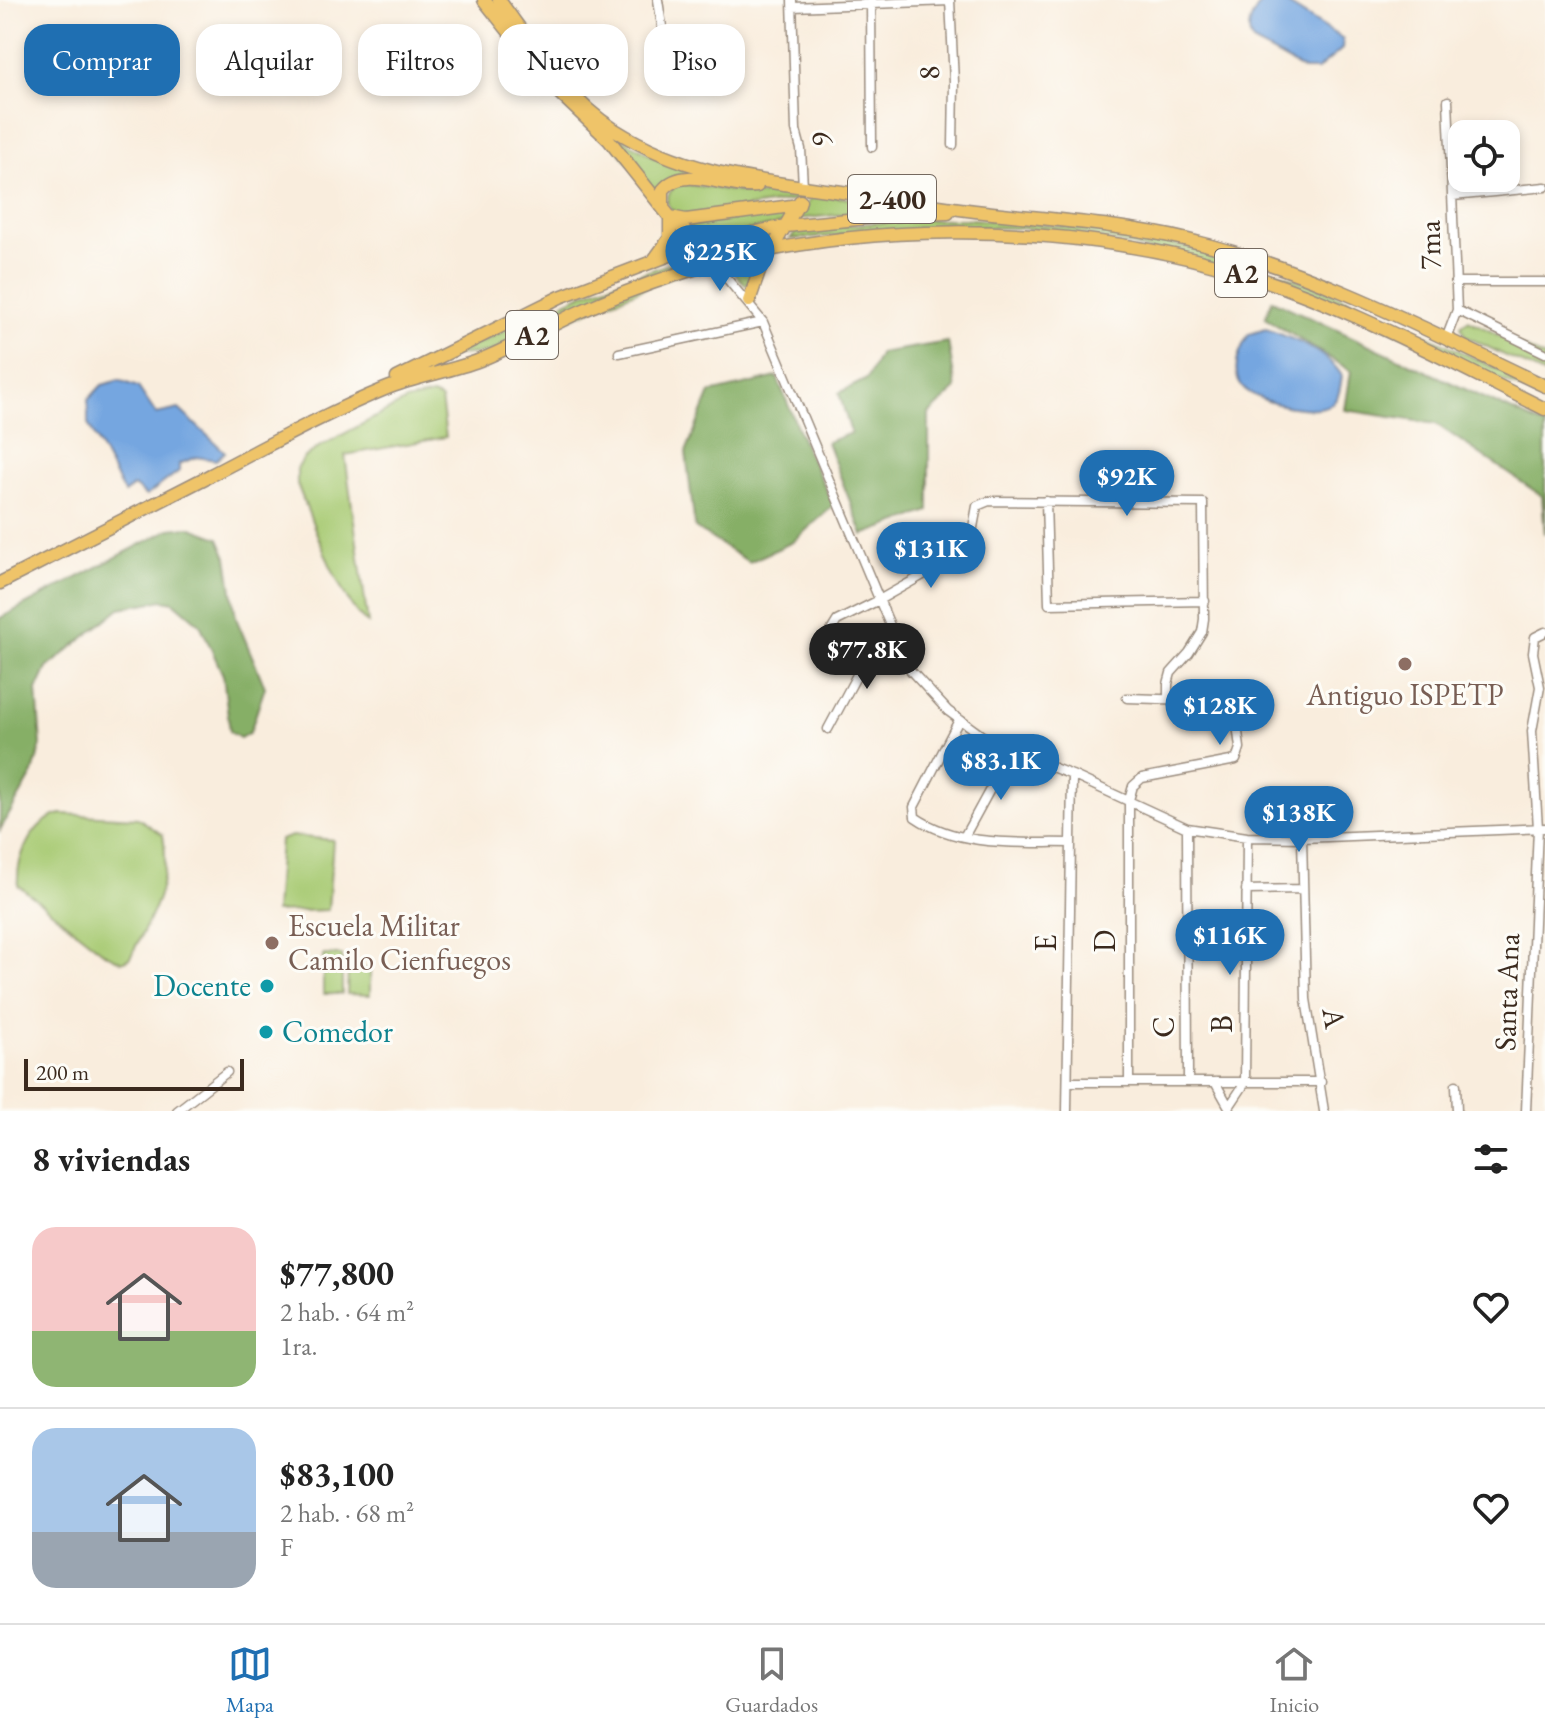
<!DOCTYPE html>
<html lang="es">
<head>
<meta charset="utf-8">
<style>
  :root { --surface:#fff; --page:#f2f2f2; --text:#222; --muted:#767676; --line:#e0e0e0; --accent:#1f6fb2 }
  body { margin:0; font-family:"EB Garamond",serif; background:var(--page); color:var(--text); height:100vh; display:flex; flex-direction:column; font-size:30px; white-space:nowrap }
  * { box-sizing:border-box; margin:0 }
  p { font-size:26px; color:var(--muted) }
  .icon { flex:none; width:44px; height:44px; fill:none; stroke:currentColor; stroke-width:2; stroke-linecap:round; stroke-linejoin:round }
  .map { position:relative; height:1111px; overflow:hidden }
  .side { display:flex; flex-direction:column; background:var(--surface); flex:1 }
  .side>* { flex:none }
  .guide { position:absolute; left:24px; top:24px; width:800px; height:72px; display:flex; gap:16px }
  .buttons { position:absolute; left:1448px; top:120px; display:grid; gap:16px }
  .buttons a { display:grid; place-items:center; width:72px; height:72px; border-radius:16px; background:var(--surface); box-shadow:0 4px 12px #0003; font-size:40px }
  .scale { position:absolute; left:24px; bottom:20px; width:220px; box-sizing:border-box; padding-left:8px; border:4px solid #3b2a1e; border-top:0; font-size:22px; line-height:28px; white-space:nowrap; color:#3b2a1e; -webkit-text-stroke:6px #fdfcf7; paint-order:stroke }
  .price { position:absolute; translate:-50% -68px; padding:0 18px; border-radius:28px; background:var(--accent); color:#fff; font-size:26px; line-height:52px; filter:drop-shadow(0 2px 4px #0008) }
  .price::after { content:''; position:absolute; left:50%; top:48px; width:24px; height:18px; margin-left:-12px; background:inherit; clip-path:polygon(0 0,100% 0,50% 100%) }
  .price.selected { background:#222; color:#fff }
  ul { padding:0; list-style:none }
  li { display:flex; align-items:center; gap:24px; height:200px; padding:0 32px }
  li+li { border-top:2px solid var(--line) }
  li span { display:grid; place-items:center; flex:none; width:224px; height:160px; border-radius:24px; color:#555 }
  li>.icon { margin-inline-start:auto }
  span .icon { width:96px; height:96px; fill:#fffc; stroke-width:1 }
  li b { font-size:34px }
  h2 { display:flex; justify-content:space-between; align-items:center; height:96px; padding:0 32px; font-size:34px }
  .tag { padding:0 28px; border-radius:24px; background:var(--surface); box-shadow:0 4px 12px #0003; font-size:28px; line-height:72px }
  .tag.selected { background:var(--accent); color:#fff }
  .tabs { display:flex; justify-content:space-around; align-items:center; height:112px; border-top:2px solid var(--line); background:var(--surface); font-size:22px; color:var(--muted) }
  .tabs a { display:grid; justify-items:center; gap:4px }
  .tabs .selected { color:var(--accent) }
  .map>svg:first-child { display:block }
  .green { fill:#a9cb74; stroke:#727a49; stroke-width:2 }
  .forest { fill:#86af66; stroke:#606c42; stroke-width:2 }
  .water { fill:#75a6e0; stroke:#58687f; stroke-width:2 }
  .lines { fill:none; stroke-linecap:round; stroke-linejoin:round }
  .minor-casing { stroke:#9a8c7e; stroke-width:11 }
  .highway-casing { stroke:#9a8c7e; stroke-width:15 }
  .minor { stroke:#fff; stroke-width:8 }
  .highway { stroke:#efc469; stroke-width:12 }
  .education-dot { fill:#8d6e63; stroke:#fdfcf7; stroke-width:3 }
  .culture-dot { fill:#0f9aa8; stroke:#fdfcf7; stroke-width:3 }
  .labels { text-anchor:middle; stroke-width:6; stroke-linejoin:round; paint-order:stroke }
  .shield { fill:#fdfcf7; stroke:#75695f; stroke-width:2 }
  .shield-label { font-size:28px; font-weight:bold; fill:#3b2a1e }
  .street-label { font-size:30px; fill:#3b2a1e; stroke:#fdfcf7 }
  .education-label { font-size:30px; fill:#785e54; stroke:#fdfcf7 }
  .culture-label { font-size:30px; fill:#0d838f; stroke:#fdfcf7; text-anchor:end }
</style>
</head>
<body>
<div class="map">
<svg width="1545" height="1111" viewBox="0 0 1545 1111">
  <rect width="100%" height="100%" fill="#fdfcf7"/>
  <filter id="ink" filterUnits="userSpaceOnUse"><feTurbulence type="fractalNoise" baseFrequency=".0125" numOctaves="2"/><feDisplacementMap in="SourceGraphic" scale="16" xChannelSelector="R" yChannelSelector="G"/><feConvolveMatrix kernelMatrix="1 2 1 2 8 2 1 2 1" color-interpolation-filters="sRGB"/></filter>
  <filter id="wash" filterUnits="userSpaceOnUse"><feTurbulence type="fractalNoise" baseFrequency=".006" numOctaves="4" result="noise"/><feDisplacementMap in="SourceGraphic" scale="32" xChannelSelector="R" yChannelSelector="G"/><feGaussianBlur stdDeviation="1.8" result="paint"/><feColorMatrix in="noise" values="0 0 0 0 0 0 0 0 0 0 0 0 0 0 0 0 0 1.4 0 .05"/><feComposite in="paint" operator="in"/></filter>
  <g filter="url(#wash)">
    <rect width="100%" height="100%" fill="#f9eddd"/>
    <path class="green" d="M530 49 613 133 661 161 699 175C677 174 668 176 656 194Z
      M678 183 761 195 773 187 793 190 799 196 797 200 691 216C667 213 658 201 678 183Z
      M814 193 877 203 878 207 874 211 798 219Z
      M789 211 785 223 706 241 687 226Z
      M969 219C1063 224 1155 236 1245 262 1349 293 1447 346 1545 392V400L1307 291 1088 235 1021 228 970 227 790 239 798 230 909 220Z
      M771 235 773 236 768 245C751 249 733 257 717 248Z
      M696 255 705 263 487 353 452 355 587 292Z
      M763 257 746 285 728 266Z
      M1468 320 1545 358V375L1465 336 1461 326Z
      M432 395 441 399 446 437 345 455 368 623C342 608 310 515 297 484V469L304 458 319 447 406 401Z
      M61 814 138 818 163 835C172 884 151 915 130 958L122 962 104 953 18 885C16 857 32 821 61 814Z
      M292 836 333 840 328 910 275 912 280 840Z
      M323 955H342V994H323Z
      M348 968 370 969V995L347 994Z"/>
    <path class="forest" d="M1272 300 1545 426V534L1542 496 1436 424 1345 410 1351 371 1265 318Z
      M948 342 956 389 929 414V511L863 535 827 442 851 433 839 393 867 379 880 353Z
      M777 377 806 449 834 505 793 542 749 562 695 528 686 452 710 393Z
      M189 527 219 538 227 557 236 618 265 687 250 732 240 738 230 732 223 675 200 624 174 602 163 600 120 608 47 668 37 690 41 745 33 773 0 830V618L170 529Z"/>
    <path class="water" d="M1263 0H1281L1343 39 1342 49 1317 70H1304L1253 42C1243 28 1254 12 1263 0Z
      M1266 329C1292 338 1328 352 1342 376 1340 387 1340 398 1331 404 1312 416 1249 402 1239 382 1232 367 1241 347 1249 334Z
      M119 380 138 387 156 414 179 409 225 452 216 460 196 457 179 464V471L146 496 134 486 124 493 88 424V400L102 385Z"/>
  </g>
  <g filter="url(#ink)">
    <g class="lines">
      <defs>
        <path id="minor" d="M658 0 662 26
          M792 0 796 130 801 149 803 186
          M871 0 872 147
          M950 0 954 82 953 145
          M793 7 950 1
          M1453 196 1545 187
          M714 263 763 322 902 654 911 671 948 711 981 735 1011 751 1072 775 1187 828 1247 837 1302 838 1545 828
          M1455 282H1545
          M1457 310 1545 353
          M1446 339 1457 310 1448 101
          M619 353 763 322
          M1046 501 1049 604 1205 601
          M826 639 837 621 879 600 969 549 977 506 989 501 1203 503 1204 619 1202 632 1189 653 1171 673 1168 684V699
          M1127 698 1222 701 1235 708 1240 748 1236 760 1142 778 1133 786 1129 800V1081
          M959 720 914 807 915 817C960 848 1020 842 1071 843
          M828 729 866 658 897 644
          M1187 828 1188 1082
          M964 837 1011 751
          M1302 838 1306 999 1324 1111
          M1246 890 1302 889
          M1069 1082H1321
          M1215 1082 1229 1107
          M1456 1085 1457 1111
          M177 1111 227 1072
          M1067 1111 1072 775
          M1230 1111 1229 1107 1245 1083 1247 837
          M1526 1111 1538 828 1532 731 1540 687 1533 653 1535 637 1545 632"/>
        <path id="highway" d="M484 0 552 86 609 140 670 217 699 244 714 263
          M499 0C533 46 566 99 615 130 685 174 755 180 834 191 884 198 934 206 984 212 1052 220 1121 224 1188 240 1314 270 1429 331 1545 386
          M663 208V190C684 163 727 190 757 186
          M670 217 686 220 799 205
          M654 260 670 238V217
          M749 301 760 269 800 201
          M397 378 560 297 699 244 786 226 909 214 948 213
          M0 583C69 548 138 513 207 477 265 447 324 414 385 389 416 376 449 372 480 360 513 347 545 328 577 313 610 298 644 285 678 274 846 219 1057 220 1226 268 1337 300 1442 358 1545 409"/>
      </defs>
      <use href="#minor" class="minor-casing"/>
      <use href="#highway" class="highway-casing"/>
      <use href="#minor" class="minor"/>
      <use href="#highway" class="highway"/>
    </g>
  </g>
  <g class="education-dot">
    <circle cx="1405" cy="664" r="8"/>
    <circle cx="272" cy="943" r="8"/>
  </g>
  <g class="culture-dot">
    <circle cx="267" cy="986" r="8"/>
    <circle cx="266" cy="1032" r="8"/>
  </g>
  <g class="labels">
    <g class="shield">
      <rect x="848" y="175" width="88" height="48" rx="6"/>
      <rect x="1215" y="249" width="52" height="48" rx="6"/>
      <rect x="506" y="311" width="52" height="48" rx="6"/>
    </g>
    <g class="shield-label">
      <text x="892" y="209">2-400</text>
      <text x="1241" y="283">A2</text>
      <text x="532" y="345">A2</text>
    </g>
    <g class="street-label">
      <text transform="translate(929 73) rotate(-92)" y="10">8</text>
      <text transform="translate(823 138) rotate(82)" y="10">6</text>
      <text transform="translate(1430 245) rotate(-91)" y="10">7ma</text>
      <text transform="translate(1105 941) rotate(-90)" y="10">D</text>
      <text transform="translate(1046 943) rotate(-90)" y="10">E</text>
      <text transform="translate(1507 992) rotate(-88)" y="10">Santa Ana</text>
      <text transform="translate(1334 1018) rotate(80)" y="10">A</text>
      <text transform="translate(1222 1024) rotate(-90)" y="10">B</text>
      <text transform="translate(1164 1027) rotate(-90)" y="10">C</text>
    </g>
    <g class="education-label">
      <text x="1405" y="705">Antiguo ISPETP</text>
      <text x="288" y="936" text-anchor="start">Escuela Militar<tspan x="288" dy="34">Camilo Cienfuegos</tspan></text>
    </g>
    <g class="culture-label">
      <text x="251" y="996">Docente</text>
      <text x="282" y="1042" text-anchor="start">Comedor</text>
    </g>
  </g>
</svg>
<div class="buttons">
<a><svg class="icon" aria-label="locate" viewBox="0 0 24 24"><circle cx="12" cy="12" r="6"/><path d="M12 2v4M12 18v4M2 12h4M18 12h4"/></svg></a>
</div>
<div class="scale">200 m</div>
<b class="price" style="left:720px;top:293px">$225K</b>
<b class="price" style="left:1127px;top:518px">$92K</b>
<b class="price" style="left:931px;top:590px">$131K</b>
<b class="price selected" style="left:867px;top:691px">$77.8K</b>
<b class="price" style="left:1220px;top:747px">$128K</b>
<b class="price" style="left:1001px;top:802px">$83.1K</b>
<b class="price" style="left:1299px;top:854px">$138K</b>
<b class="price" style="left:1230px;top:977px">$116K</b>
<div class="guide">
<a class="tag selected">Comprar</a>
<a class="tag">Alquilar</a>
<a class="tag">Filtros</a>
<a class="tag">Nuevo</a>
<a class="tag">Piso</a>
</div>
</div>
<section class="side">
<h2>8 viviendas<svg class="icon" aria-label="filters" viewBox="0 0 24 24"><path d="M4 7h16M4 17h16"/><circle cx="9" cy="7" r="2"/><circle cx="15" cy="17" r="2"/></svg></h2>
<ul>
<li><span style="background:linear-gradient(#f6c9c9 65%,#8fb573 0)"><svg class="icon" aria-label="home" viewBox="0 0 24 24"><path d="M3 11l9-7 9 7M6 9v11h12V9"/></svg></span><div><b>$77,800</b><p>2 hab. · 64 m²</p><p>1ra.</p></div><svg class="icon" aria-label="heart" viewBox="0 0 24 24"><path d="M12 20l-8-8c-3-5 5-10 8-4 3-6 11-1 8 4z"/></svg></li>
<li><span style="background:linear-gradient(#a9c7e8 65%,#9aa5b1 0)"><svg class="icon" aria-label="home" viewBox="0 0 24 24"><path d="M3 11l9-7 9 7M6 9v11h12V9"/></svg></span><div><b>$83,100</b><p>2 hab. · 68 m²</p><p>F</p></div><svg class="icon" aria-label="heart" viewBox="0 0 24 24"><path d="M12 20l-8-8c-3-5 5-10 8-4 3-6 11-1 8 4z"/></svg></li>
</ul>
</section>
<nav class="tabs">
<a class="selected"><svg class="icon" aria-label="map" viewBox="0 0 24 24"><path d="M3 6l6-2 6 2 6-2v14l-6 2-6-2-6 2zM9 4v14M15 6v14"/></svg>Mapa</a>
<a><svg class="icon" aria-label="saved" viewBox="0 0 24 24"><path d="M7 4h10v16l-5-4-5 4z"/></svg>Guardados</a>
<a><svg class="icon" aria-label="home" viewBox="0 0 24 24"><path d="M3 11l9-7 9 7M6 9v11h12V9"/></svg>Inicio</a>
</nav>
</body>
</html>
